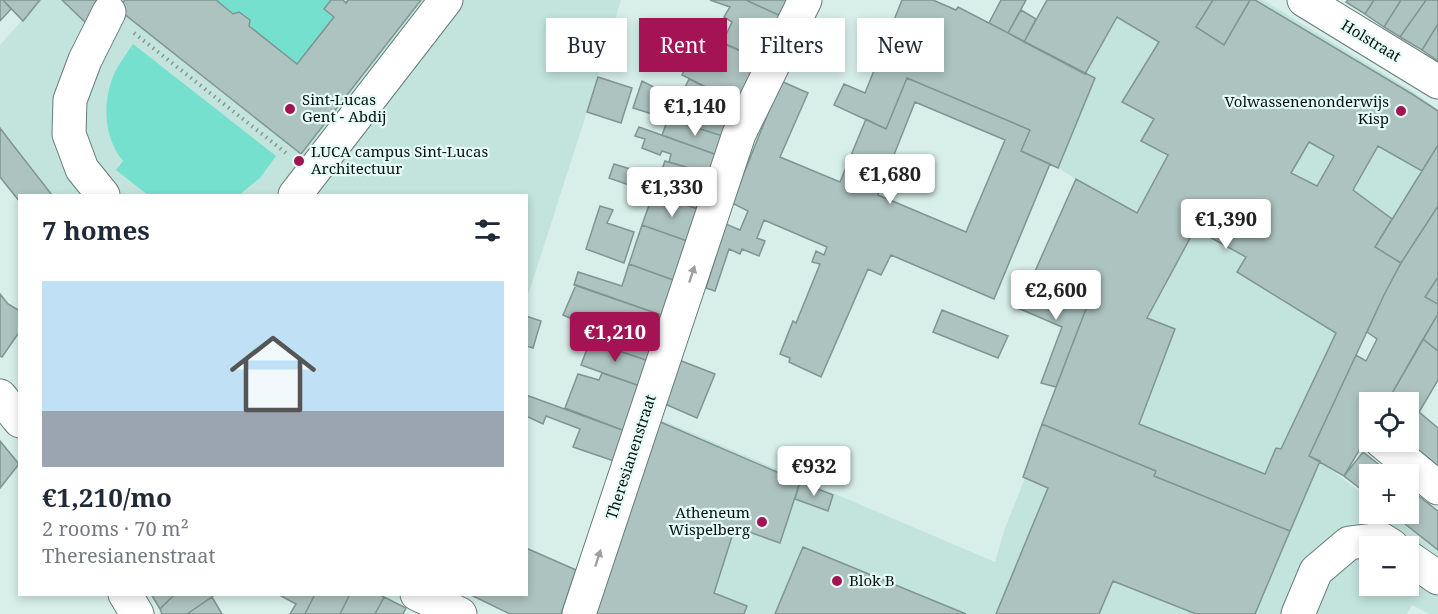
<!DOCTYPE html>
<html lang="en">
<head>
<meta charset="utf-8">
<style>
  :root { --surface:#fff; --page:#f2f2f3; --text:#1f2937; --muted:#747a83; --line:#e0e1e3; --accent:#a41455 }
  body { margin:0; font-family:"Noto Serif",serif; background:var(--page); color:var(--text); height:100vh; display:flex; flex-direction:column; font-size:22px; white-space:nowrap }
  * { box-sizing:border-box; margin:0 }
  p { font-size:20px; color:var(--muted) }
  .icon { flex:none; width:33px; height:33px; fill:none; stroke:currentColor; stroke-width:2; stroke-linecap:round; stroke-linejoin:round }
  .map { position:relative; flex:1; overflow:hidden }
  .details { position:absolute; left:18px; top:194px; width:510px; height:402px; display:flex; flex-direction:column; background:var(--surface); border-radius:0px; box-shadow:0 3px 9px #0003 }
  .details>* { flex:none }
  .guide { position:absolute; left:546px; top:18px; width:570px; height:54px; display:flex; gap:12px }
  .fabs { position:absolute; left:1359px; top:392px; display:grid; gap:12px }
  .fabs a { display:grid; place-items:center; width:60px; height:60px; border-radius:0px; background:var(--surface); box-shadow:0 3px 9px #0003; font-size:30px }
  .price { position:absolute; translate:-50% -51px; padding:0 14px; border-radius:6px; background:#fff; color:#222; font-size:20px; line-height:39px; filter:drop-shadow(0 2px 3px #0008) }
  .price::after { content:''; position:absolute; left:50%; top:36px; width:18px; height:14px; margin-left:-9px; background:inherit; clip-path:polygon(0 0,100% 0,50% 100%) }
  .price.selected { background:var(--accent); color:#fff }
  ul { padding:0; list-style:none }
  li { display:grid; align-content:center; gap:12px; height:318px; padding:0 24px }
  li+li { border-top:2px solid var(--line) }
  li span { display:grid; place-items:center; height:186px; border-radius:0px; color:#555 }
  li>.icon { margin-inline-start:auto }
  span .icon { width:108px; height:108px; fill:#fffc; stroke-width:1 }
  li b { font-size:26px }
  h2 { display:flex; justify-content:space-between; align-items:center; height:72px; padding:0 24px; font-size:26px }
  .tag { padding:0 21px; border-radius:0px; background:var(--surface); box-shadow:0 3px 9px #0003; font-size:21px; line-height:54px }
  .tag.selected { background:var(--accent); color:#fff }
  .map>svg:first-child { display:block }
  .built { fill:#c3e3dd; fill-rule:evenodd }
  .green { fill:#76e0cf }
  .building { fill:#adc3bf; stroke:#7f9591; stroke-width:1.5; fill-rule:evenodd }
  .lines { fill:none; stroke-linecap:round; stroke-linejoin:round }
  .minor-casing { stroke:#687d79; stroke-width:35 }
  .path { stroke:#859692; stroke-width:4; stroke-dasharray:1.5 4.5; stroke-linecap:butt }
  .minor { stroke:#fff; stroke-width:33 }
  .oneway { fill:#9da0a0 }
  .poi-dot { fill:#a41455; stroke:#e4fbf6; stroke-width:2 }
  .labels { text-anchor:middle; stroke-width:4.5; stroke-linejoin:round; paint-order:stroke }
  .street-label { font-size:15px; fill:#0a1211; stroke:#e4fbf6 }
  .poi-label { font-size:15px; fill:#0a1211; stroke:#e4fbf6; text-anchor:start }
</style>
</head>
<body>
<div class="map">
<svg width="1438" height="614" viewBox="0 0 1438 614">
  <rect width="100%" height="100%" fill="#d7eee9"/>
  <path class="built" d="M40 0H621L587 112 527 298 526 195H53L0 127V45Z
    M1080 0H1263L1414 92 1438 110V206L1384 295 1309 456 1320 461 1369 499 1370 513H1388L1438 552V614H1430L1412 605 1407 614H591L657 418 995 562 1004 531 1046 425 1091 293 1076 179 1023 146ZM1370 546H1408V585H1370Z"/>
  <path class="green" d="M216 0H331L324 9 334 17 297 64 249 26V20L239 12 233 14Z
    M133 44 276 156 260 178 239 195H148L116 170 123 161C103 137 102 100 115 72 120 62 127 53 133 44Z"/>
  <path class="building" d="M0 0H3L11 9 0 21Z
    M3 0H40L23 21Z
    M62 0H111L89 26Z
    M125 0H216L233 14 239 12 250 20 249 26 297 64 334 17 324 9 331 0H343L346 3 348 0H421L301 154 118 9Z
    M710 0H746L785 18 764 61 722 43 732 22 724 17 730 7Z
    M746 0H794L785 18Z
    M902 0H933L956 10 958 7 1095 78 1058 168 1021 151 1030 130 907 78 886 129 834 105 844 84 865 93Z
    M1001 0H1026L1008 33 989 23Z
    M1047 0H1213L1196 27 1224 45 1250 0H1255L1412 94 1438 111V145L1422 171 1378 146 1353 190 1392 219 1375 247 1401 263 1384 295 1309 456 1320 461 1290 531 1154 476 1156 471 1042 424 1089 301 1032 278 1076 179 1137 213 1168 155 1141 141 1154 119 1122 102 1159 42 1117 17 1085 74 1024 42ZM1309 142 1334 156 1317 186 1291 173ZM1195 229 1246 257 1237 272 1336 333 1281 449 1276 448 1265 474 1139 424 1175 329 1147 318Z
    M1213 0H1250L1224 45 1196 27Z
    M1348 0H1374L1365 14 1346 2Z
    M1374 0H1401L1384 27 1365 14Z
    M1401 0H1426L1400 37 1384 27Z
    M1426 0H1438V24L1422 50 1400 37Z
    M1021 10 1036 19 1024 42 1008 33Z
    M681 24 764 61 742 105 682 75 696 46 675 36Z
    M1438 24V61L1422 50Z
    M598 77 632 88 621 123 587 112Z
    M907 78 1030 130 1021 151 1050 164 994 299 891 255 881 275 868 269 821 377 789 362 790 358 780 354 793 321 796 323 820 264 812 262 816 251 824 255 827 247 764 220 757 238 765 241 759 256 742 249 740 254 729 249 715 291 706 288 726 224 740 230 748 211 732 203 781 81 808 93 780 157 840 182 866 119 886 129ZM915 102 1005 140 966 232 878 195Z
    M689 79 742 105 726 137 633 108 642 81 658 89 654 96 675 108Z
    M668 119 726 137 720 156 662 135Z
    M639 127 720 156 713 175 669 162 671 154 662 151 660 155 642 148 645 139 635 136Z
    M0 128 13 145 52 195H20V202L0 177Z
    M1438 145V206L1401 263 1375 247Z
    M665 161 713 175 701 210 653 194Z
    M614 164 640 172 635 187 609 178Z
    M653 194 701 210 690 242 642 225Z
    M600 206 613 210 607 223 634 232 624 263 586 249Z
    M1438 206V277L1425 297 1438 304V314L1387 402H1370V432L1344 476 1309 456 1356 355 1366 361 1377 339 1367 332 1384 295 1401 263Z
    M642 225 690 242 676 281 629 264Z
    M629 264 676 281 664 316 574 285 578 272 622 286Z
    M1438 277V304L1425 297Z
    M1032 278 1089 301 1056 387 1041 383 1062 327 1018 308Z
    M576 285 664 316 649 361 595 343 600 331 563 315Z
    M0 294 8 304 20 311V331L2 357 0 356Z
    M942 310 1008 336 998 358 933 332Z
    M1438 314V351L1423 339Z
    M526 316 541 321 533 348 526 346Z
    M1423 339 1438 351V380L1419 412 1438 428V466L1408 441V402H1387Z
    M590 341 649 361 640 386 581 365Z
    M679 360 715 374 697 418 665 404Z
    M602 373 640 386 625 431 565 408 578 374 599 380Z
    M526 395 625 431 614 461 573 447 580 429 546 416 543 424 526 416Z
    M658 421 800 482 780 543 735 527 714 593 747 606 744 614H592Z
    M1042 424 1156 471 1154 476 1290 531 1255 614H1196L1113 581 1099 614H996L1048 488 1023 477Z
    M0 441 19 464 0 488Z
    M1363 452 1391 474H1370V496L1344 476Z
    M800 482 833 495 828 511 795 499Z
    M1408 488 1438 511V550L1391 513H1408Z
    M803 547 966 614H775Z
    M526 548 576 570 561 614H510L469 594H526Z
    M151 594H175L160 609Z
    M175 594H216L187 614H162L160 609Z
    M282 594H315L305 614H290L296 604 281 596Z
    M315 594H350L340 614H305Z
    M350 594H378L384 597 375 614H340Z
    M212 597 222 614H187Z
    M384 597 406 608 403 614H375Z"/>
  <g class="lines">
    <defs>
      <path id="minor" d="M1304 0 1438 82
        M103 195 82 169 69 134 70 100 85 60 109 12
        M295 195 446 0
        M0 396 20 421
        M1381 441 1438 488
        M1408 557 1438 578
        M125 594 137 614
        M417 594 460 614
        M579 614 739 134 805 0
        M1298 614 1316 571 1349 543 1381 539 1392 546"/>
    </defs>
    <use href="#minor" class="minor-casing"/>
    <path class="path" d="M134 33 286 153"/>
    <use href="#minor" class="minor"/>
  </g>
  <defs><path id="oneway-solid" d="M-6-.8H1V-3.2L6.5 0L1 3.2V.8H-6Z" transform="scale(1.5)"/></defs>
  <g class="oneway">
    <use href="#oneway-solid" transform="translate(692 274) rotate(-72)"/>
    <use href="#oneway-solid" transform="translate(598 558) rotate(-72)"/>
  </g>
  <g class="poi-dot">
    <circle cx="290" cy="109" r="6"/>
    <circle cx="1401" cy="111" r="6"/>
    <circle cx="299" cy="161" r="6"/>
    <circle cx="762" cy="522" r="6"/>
    <circle cx="837" cy="581" r="6"/>
  </g>
  <g class="labels">
    <g class="street-label">
      <text transform="translate(1371 41) rotate(31)" y="5">Holstraat</text>
      <text transform="translate(631 457) rotate(-72)" y="5">Theresianenstraat</text>
    </g>
    <g class="poi-label">
      <text x="302" y="105">Sint-Lucas<tspan x="302" dy="17">Gent - Abdij</tspan></text>
      <text x="1389" y="107" text-anchor="end">Volwassenenonderwijs<tspan x="1389" dy="17">Kisp</tspan></text>
      <text x="311" y="157">LUCA campus Sint-Lucas<tspan x="311" dy="17">Architectuur</tspan></text>
      <text x="750" y="518" text-anchor="end">Atheneum<tspan x="750" dy="17">Wispelberg</tspan></text>
      <text x="849" y="586">Blok B</text>
    </g>
  </g>
</svg>
<div class="fabs">
<a><svg class="icon" aria-label="locate" viewBox="0 0 24 24"><circle cx="12" cy="12" r="6"/><path d="M12 2v4M12 18v4M2 12h4M18 12h4"/></svg></a>
<a>+</a>
<a>−</a>
</div>
<b class="price" style="left:695px;top:137px">€1,140</b>
<b class="price" style="left:890px;top:205px">€1,680</b>
<b class="price" style="left:672px;top:218px">€1,330</b>
<b class="price" style="left:1226px;top:250px">€1,390</b>
<b class="price" style="left:1056px;top:321px">€2,600</b>
<b class="price selected" style="left:615px;top:363px">€1,210</b>
<b class="price" style="left:814px;top:497px">€932</b>
<div class="guide">
<a class="tag">Buy</a>
<a class="tag selected">Rent</a>
<a class="tag">Filters</a>
<a class="tag">New</a>
</div>
<section class="details">
<h2>7 homes<svg class="icon" aria-label="filters" viewBox="0 0 24 24"><path d="M4 7h16M4 17h16"/><circle cx="9" cy="7" r="2"/><circle cx="15" cy="17" r="2"/></svg></h2>
<ul>
<li><span style="background:linear-gradient(#bfe0f5 70%,#9aa5b1 0)"><svg class="icon" aria-label="home" viewBox="0 0 24 24"><path d="M3 11l9-7 9 7M6 9v11h12V9"/></svg></span><div><b>€1,210/mo</b><p>2 rooms · 70 m²</p><p>Theresianenstraat</p></div></li>
</ul>
</section>
</div>
</body>
</html>
